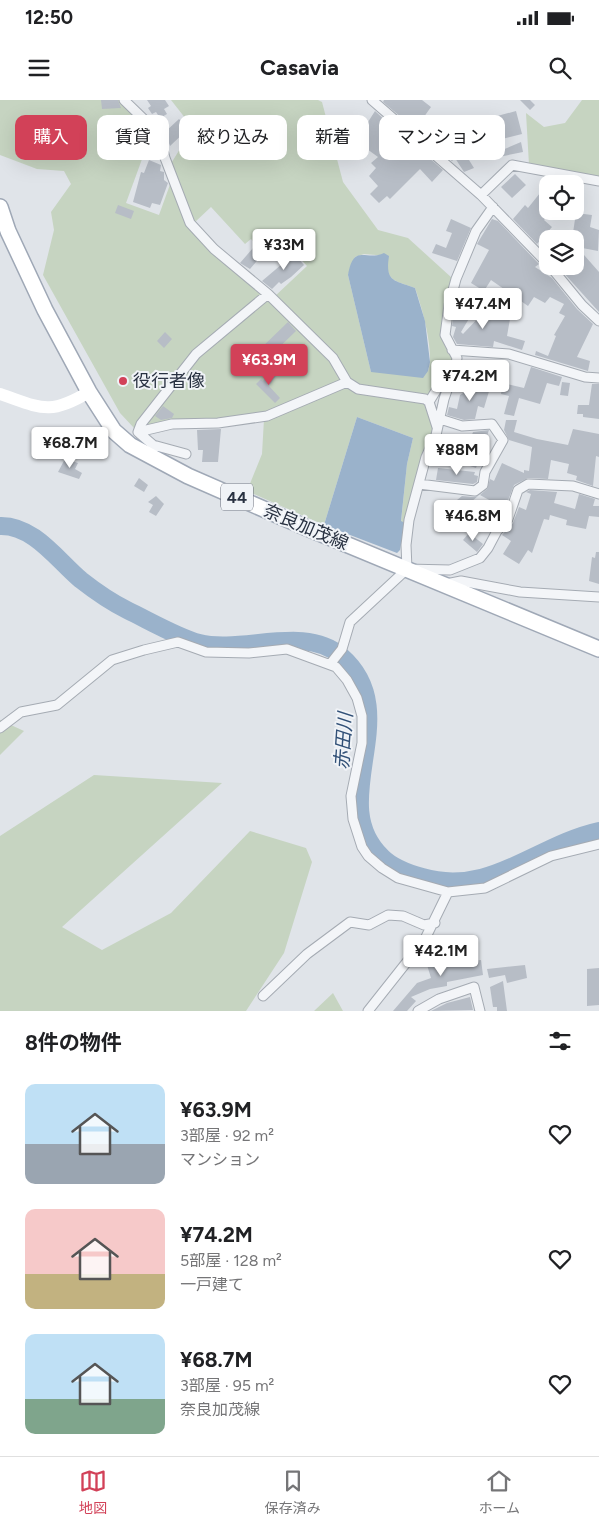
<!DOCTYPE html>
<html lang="ja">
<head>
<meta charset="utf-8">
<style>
  :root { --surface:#fff; --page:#f2f2f2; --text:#202124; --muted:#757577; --line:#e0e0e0; --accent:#d24158 }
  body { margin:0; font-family:Figtree,"Noto Sans JP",sans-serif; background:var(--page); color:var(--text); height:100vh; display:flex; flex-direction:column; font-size:19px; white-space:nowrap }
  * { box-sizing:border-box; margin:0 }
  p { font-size:16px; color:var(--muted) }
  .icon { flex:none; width:28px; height:28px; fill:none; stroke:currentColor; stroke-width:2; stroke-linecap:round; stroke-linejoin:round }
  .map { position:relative; height:911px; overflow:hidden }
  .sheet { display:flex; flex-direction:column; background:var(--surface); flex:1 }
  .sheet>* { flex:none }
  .hud { position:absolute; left:15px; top:15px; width:570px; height:45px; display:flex; gap:10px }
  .tools { position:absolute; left:539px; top:75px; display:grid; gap:10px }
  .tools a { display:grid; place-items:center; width:45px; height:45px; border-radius:10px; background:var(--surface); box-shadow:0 5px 20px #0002; font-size:25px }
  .price { position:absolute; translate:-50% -42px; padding:0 11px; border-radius:5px; background:#fff; color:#222; font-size:16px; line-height:32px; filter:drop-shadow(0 1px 2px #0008) }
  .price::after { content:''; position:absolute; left:50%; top:30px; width:15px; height:11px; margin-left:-8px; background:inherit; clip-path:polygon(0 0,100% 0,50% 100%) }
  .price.current { background:var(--accent); color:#fff }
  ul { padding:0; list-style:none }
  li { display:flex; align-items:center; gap:15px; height:125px; padding:0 25px }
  li span { display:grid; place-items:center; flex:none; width:140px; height:100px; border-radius:10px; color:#555 }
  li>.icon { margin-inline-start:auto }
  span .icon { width:60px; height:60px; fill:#fffc; stroke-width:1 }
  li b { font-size:21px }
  h2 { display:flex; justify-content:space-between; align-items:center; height:60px; padding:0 25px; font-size:21px }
  .pill { padding:0 18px; border-radius:10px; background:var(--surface); box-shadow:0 5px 20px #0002; font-size:18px; line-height:45px }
  .pill.current { background:var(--accent); color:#fff }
  .status { display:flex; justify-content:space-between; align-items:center; height:35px; padding:0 25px; background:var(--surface); direction:ltr }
  .status svg { height:14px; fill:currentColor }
  header { display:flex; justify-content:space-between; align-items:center; height:65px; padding:0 25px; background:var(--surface); font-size:22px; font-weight:700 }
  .dock { display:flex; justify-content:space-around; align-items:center; height:70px; border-top:1px solid var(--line); background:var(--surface); font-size:14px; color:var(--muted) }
  .dock a { display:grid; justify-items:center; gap:2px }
  .dock .current { color:var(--accent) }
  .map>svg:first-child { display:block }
  .green { fill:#c6d4c1; fill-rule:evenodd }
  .water { fill:#9ab2cb }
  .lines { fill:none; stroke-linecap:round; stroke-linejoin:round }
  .river { stroke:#9ab2cb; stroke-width:18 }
  .building { fill:#b7bdc6 }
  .street-casing { stroke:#a5abb3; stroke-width:11 }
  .primary-casing { stroke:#9fa8b6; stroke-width:18 }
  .street { stroke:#f3f5f8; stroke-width:9 }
  .secondary { stroke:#fff; stroke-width:12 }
  .primary { stroke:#fff; stroke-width:15 }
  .poi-dot { fill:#d24158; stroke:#f0f3f7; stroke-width:2 }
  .labels { text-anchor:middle; stroke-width:4; stroke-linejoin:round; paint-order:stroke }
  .shield { fill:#f0f3f7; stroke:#646b78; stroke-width:1 }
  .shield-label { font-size:16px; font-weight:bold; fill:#283141 }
  .poi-label { font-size:18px; fill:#283141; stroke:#f0f3f7; text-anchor:start }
  .street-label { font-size:18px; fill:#283141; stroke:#f0f3f7 }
  .water-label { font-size:19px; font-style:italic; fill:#315077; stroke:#f0f3f7 }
</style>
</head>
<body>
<div class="status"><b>12:50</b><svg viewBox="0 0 49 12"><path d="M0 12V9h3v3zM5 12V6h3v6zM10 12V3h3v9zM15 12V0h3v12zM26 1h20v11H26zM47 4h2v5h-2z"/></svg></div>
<header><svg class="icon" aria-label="menu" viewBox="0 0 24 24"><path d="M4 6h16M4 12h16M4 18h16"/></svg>Casavia<svg class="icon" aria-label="search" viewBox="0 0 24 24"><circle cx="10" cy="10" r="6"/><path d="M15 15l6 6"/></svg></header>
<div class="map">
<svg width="599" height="911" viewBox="0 0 599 911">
  <rect width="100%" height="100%" fill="#e0e4e9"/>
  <path class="green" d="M0 0H122L153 29 126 103 159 115 172 79 189 124 265 194 228 223 141 317 134 328 120 313 43 175 54 130 51 112 71 84 64 71 37 69 0 55Z
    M171 0H318L322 2 343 82 378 130 408 138 452 178 444 241 452 258 448 268 429 299 355 285 274 197 307 166 289 146 280 154 272 146 264 154 251 139 245 144 211 107 194 123 170 65 193 28ZM364 154 388 156C385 182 394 180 415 188 422 207 435 253 428 271L371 272 348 175 355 157Z
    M582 0H599V78L529 65 526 13 544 27 565 23Z
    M268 198 331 259 344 282 264 315 149 326 146 323 198 256Z
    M346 285 424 301 434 328 405 423 401 422 407 364 413 338 357 317 324 425 247 391 262 354 264 319Z
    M0 620 24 631 0 655Z
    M94 675 222 683 62 827 102 850 171 813 250 731 306 748 312 762 284 853 246 911H0V736Z
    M333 893 343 911H314Z"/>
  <path class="water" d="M384 153 389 156C385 182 394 180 415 188L425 221 430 262 428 271 423 278 371 272 348 175C354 142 366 162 384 153Z
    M357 317 413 338 407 364 401 421 405 423 400 450 397 453 324 425Z"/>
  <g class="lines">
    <path class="river" d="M0 426C34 425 58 461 81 480 95 491 111 502 127 510 148 520 177 537 199 543 242 554 305 524 341 556 408 614 323 701 382 757 393 768 408 773 422 777 490 797 536 745 599 731"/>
  </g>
  <path class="building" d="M101 0H118L121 8 102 9Z
    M147 0H165L169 6 164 9 167 14 160 18 156 12 152 14 148 8 151 6Z
    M384 0H422L431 7 421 21 414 15 408 23 383 2Z
    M520 0H530L535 5 530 10Z
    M375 11 418 51 419 49 443 70 432 82 420 69 390 99 387 96 379 103 370 94 378 86 369 76 376 68 371 63 378 57 356 41Z
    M516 11 522 34 482 44 479 29 491 26 490 18Z
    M179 19 188 29 170 46 165 32Z
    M454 36 474 68 464 72 455 58 452 61 438 49Z
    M521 42 523 52 489 59 488 56Z
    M149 60 161 65 160 71 164 72V80L168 83 160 105 152 103 150 108 133 102 141 72 144 73Z
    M515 74 526 85 512 98 501 87Z
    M540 93 548 99V115L544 120 552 127 537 144 513 119 525 105 528 108Z
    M118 105 134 111 131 119 115 113Z
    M576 113 592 115 590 127 599 130 598 151 577 147 599 172V212L562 171 567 166H575V139H572Z
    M451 119 471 128 457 161 432 153 436 144 446 148 452 133 446 131Z
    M492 119 498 121 539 164 535 167 552 178 577 209 593 224 577 257 590 261 588 271 535 255 536 251 548 256 556 236 554 235 565 216 559 213 564 204 550 197 545 203 534 197 528 206 491 180 484 191 471 183 489 150 477 144Z
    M253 148 262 155 250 169 240 163Z
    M290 149 304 165 291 177 281 184 279 182 272 189 262 181 288 159 284 155Z
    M455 207 473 212 461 232 463 234 483 213 510 219 507 236 525 241 522 250 494 241 493 247 457 244 453 237 456 227 452 226Z
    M288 222 296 231 266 260 258 251Z
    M165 232 172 239 164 248 157 241Z
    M531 267 562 277 559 286 547 283 540 304 519 298 514 316 504 314 509 296 501 294 503 283 524 288Z
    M272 269 278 273 269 286 280 298 275 303 256 284 261 279 263 281Z
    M468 281 490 288 484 308 478 306 475 319 464 320 447 315 449 307 457 309 460 295 465 292Z
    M562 282 570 283 568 296 560 295Z
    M592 284H599V319L583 317V314H577L578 305H589Z
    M163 306 174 314 172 318 161 320 155 316Z
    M506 320H517L514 332 537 339 568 345 573 329 599 334V357L596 356 593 386 576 380 577 376 567 373 569 364 551 360 548 379 528 378 514 385 502 416 488 410 491 401 480 395 487 389 490 379 494 381 502 363 524 373V370L529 371 532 347 509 340 504 330Z
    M221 329 218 362H202L203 350H198L197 330Z
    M489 330 476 368 441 356 445 345 455 348 456 343 467 348 473 332Z
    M65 359 78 363 75 369 82 373 79 379 58 372Z
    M438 368 475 372 474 375 478 376 477 382 473 384 436 380Z
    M139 378 148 385 144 392 134 386Z
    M530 390 557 392 554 403 575 409 579 394 595 399 593 406H599V417L589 416 586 429 566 425 567 420 550 415 549 420 544 419 532 453 528 450 519 464 503 454 511 441 502 435 513 423 519 407 526 410 531 394 526 392Z
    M156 396 164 404 156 416 149 412 153 405 148 402Z
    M462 396 474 397 478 396 464 408 457 400Z
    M469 433 483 444 477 452 463 440Z
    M596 452H599V484L589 481 592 457 595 458Z
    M430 849 439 858 441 866 456 864V860L464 858V862L481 860 483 875 447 882V886L430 889 411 897 416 901 407 911H393L417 883 431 878 424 855Z
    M525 865 527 878 507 883 505 875 489 878 487 869Z
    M599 868V905L587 906V869Z
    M503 881 507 911H497V907H493L490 887Z
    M470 897 473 910 431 911 447 903Z"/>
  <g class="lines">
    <defs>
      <path id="street" d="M124 0 159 34 165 58 190 123 214 149 268 194 196 254 141 324 138 332 153 345 152 359
        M372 0 481 95 548 164
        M481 95 512 65 599 81
        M550 166 582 205 599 221
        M268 194 333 258 347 282 358 289 425 299 429 302 437 327
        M452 250 509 254 585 277 599 278
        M429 302 451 266
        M138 332 172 324 218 323 267 316 347 282
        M153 345 186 354
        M419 384 475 391 483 385 485 372 503 340 492 324 462 326 440 319
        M407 469 406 445 409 420 426 357 436 335 444 299 456 264 457 258 445 235 449 205 456 179 476 131 493 107
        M446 484 461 481 520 492 599 497
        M331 563 342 549 350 522 407 469 450 470 480 458 488 448 497 431 508 419 518 390 528 384 573 386 599 394
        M0 628 21 612 57 605 112 560 144 550 178 542 206 552 249 553 287 549 336 567 347 580 357 598 362 616V643L351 696 353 719 362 747 368 756 382 768 398 778 448 792 485 788 551 756 599 744
        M263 896 307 854 350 822 369 825 388 815 403 816 424 825 435 823
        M368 911 425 839 448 792
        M418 911 439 899 474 887 480 911"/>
      <path id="primary" d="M0 107 8 131 45 210 89 292 114 331 130 345 188 376 307 428 599 549"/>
    </defs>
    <use href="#street" class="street-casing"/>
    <use href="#primary" class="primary-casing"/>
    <use href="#street" class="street"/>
    <path class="secondary" d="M0 294C41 308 49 316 89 292"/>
    <use href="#primary" class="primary"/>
  </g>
  <circle class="poi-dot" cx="123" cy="281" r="5"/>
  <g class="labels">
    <rect class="shield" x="221" y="383.5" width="32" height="27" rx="4"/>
    <g class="shield-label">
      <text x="237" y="403">44</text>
    </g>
    <g class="poi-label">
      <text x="133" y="287">役行者像</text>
    </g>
    <g class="street-label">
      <text transform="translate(306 427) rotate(23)" y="6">奈良加茂線</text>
    </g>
    <g class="water-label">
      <text transform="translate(343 641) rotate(-86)" y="7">赤田川</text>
    </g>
  </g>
</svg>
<div class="tools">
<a><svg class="icon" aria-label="locate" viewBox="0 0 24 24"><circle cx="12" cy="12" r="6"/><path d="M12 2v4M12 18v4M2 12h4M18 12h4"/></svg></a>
<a><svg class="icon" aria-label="layers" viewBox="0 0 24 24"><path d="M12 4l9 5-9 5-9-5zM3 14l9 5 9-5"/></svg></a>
</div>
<b class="price" style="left:284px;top:171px">¥33M</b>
<b class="price" style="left:483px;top:230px">¥47.4M</b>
<b class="price current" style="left:269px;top:286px">¥63.9M</b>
<b class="price" style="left:470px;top:302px">¥74.2M</b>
<b class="price" style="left:70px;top:369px">¥68.7M</b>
<b class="price" style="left:457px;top:376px">¥88M</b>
<b class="price" style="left:473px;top:442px">¥46.8M</b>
<b class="price" style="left:441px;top:877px">¥42.1M</b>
<div class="hud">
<a class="pill current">購入</a>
<a class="pill">賃貸</a>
<a class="pill">絞り込み</a>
<a class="pill">新着</a>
<a class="pill">マンション</a>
</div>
</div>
<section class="sheet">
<h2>8件の物件<svg class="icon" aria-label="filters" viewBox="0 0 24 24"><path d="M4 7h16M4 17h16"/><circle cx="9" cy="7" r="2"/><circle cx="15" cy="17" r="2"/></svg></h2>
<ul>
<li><span style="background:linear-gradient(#bfe0f5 60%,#9aa5b1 0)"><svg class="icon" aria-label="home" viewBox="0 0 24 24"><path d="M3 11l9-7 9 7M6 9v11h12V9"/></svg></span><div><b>¥63.9M</b><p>3部屋 · 92 m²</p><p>マンション</p></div><svg class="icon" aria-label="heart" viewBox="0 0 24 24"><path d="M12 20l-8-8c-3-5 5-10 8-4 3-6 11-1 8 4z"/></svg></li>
<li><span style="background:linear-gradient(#f6c9c9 65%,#c2b280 0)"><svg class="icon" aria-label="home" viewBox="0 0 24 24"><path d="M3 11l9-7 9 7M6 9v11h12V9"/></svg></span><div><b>¥74.2M</b><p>5部屋 · 128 m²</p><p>一戸建て</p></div><svg class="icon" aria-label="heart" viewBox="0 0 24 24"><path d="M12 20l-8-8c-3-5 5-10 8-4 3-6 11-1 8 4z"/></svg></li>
<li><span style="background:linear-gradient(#bfe0f5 65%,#7fa58c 0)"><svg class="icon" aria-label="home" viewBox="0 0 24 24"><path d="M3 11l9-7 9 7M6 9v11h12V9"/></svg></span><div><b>¥68.7M</b><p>3部屋 · 95 m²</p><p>奈良加茂線</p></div><svg class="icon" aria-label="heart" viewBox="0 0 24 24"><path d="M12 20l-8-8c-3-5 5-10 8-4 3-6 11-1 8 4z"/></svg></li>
</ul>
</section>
<nav class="dock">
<a class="current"><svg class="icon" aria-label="map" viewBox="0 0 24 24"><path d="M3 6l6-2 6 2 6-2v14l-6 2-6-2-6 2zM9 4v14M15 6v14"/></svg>地図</a>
<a><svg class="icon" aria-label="saved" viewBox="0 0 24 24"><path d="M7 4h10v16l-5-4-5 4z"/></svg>保存済み</a>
<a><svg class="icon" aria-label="home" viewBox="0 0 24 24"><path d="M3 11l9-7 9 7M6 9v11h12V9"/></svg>ホーム</a>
</nav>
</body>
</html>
